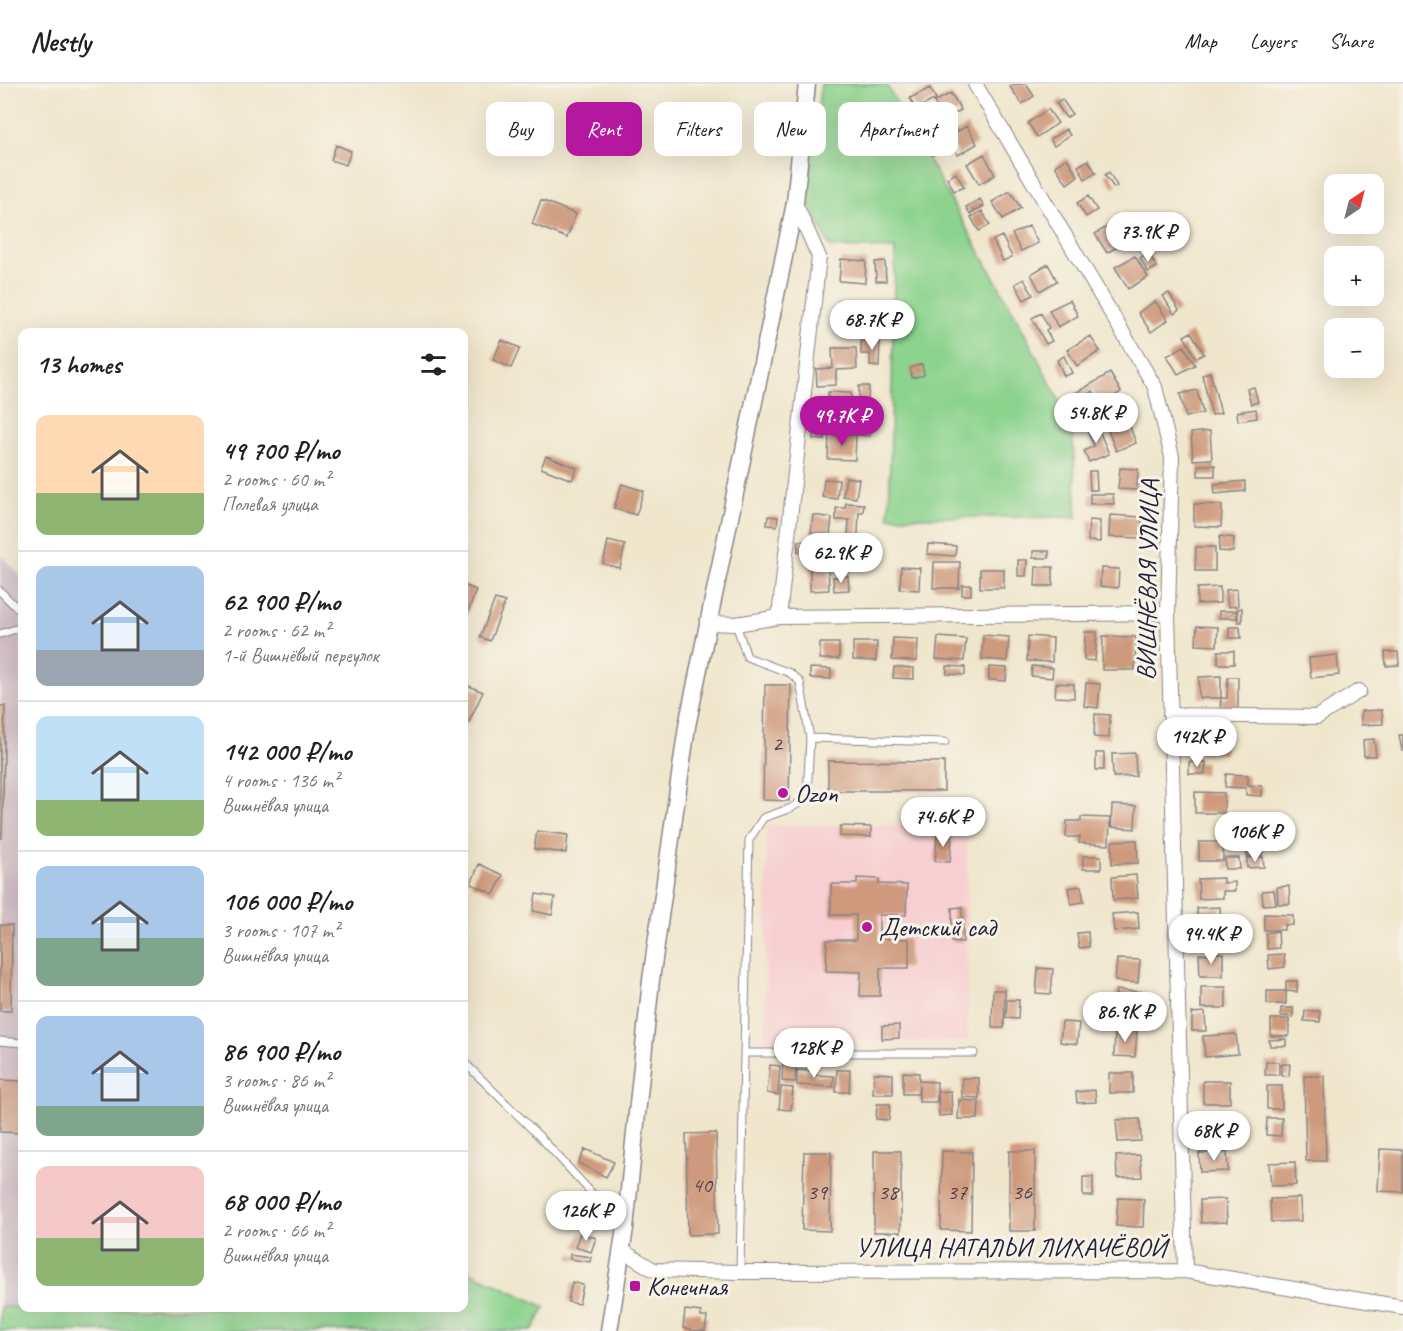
<!DOCTYPE html>
<html lang="en">
<head>
<meta charset="utf-8">
<style>
  :root { --surface:#fff; --page:#f6f6f6; --text:#202124; --muted:#757577; --line:#e0e0e0; --accent:#b5179e }
  body { margin:0; font-family:Caveat,sans-serif; background:var(--page); color:var(--text); height:100vh; display:flex; flex-direction:column; font-size:22px; white-space:nowrap }
  * { box-sizing:border-box; margin:0 }
  p { font-size:20px; color:var(--muted) }
  .icon { flex:none; width:33px; height:33px; fill:none; stroke:currentColor; stroke-width:2; stroke-linecap:round; stroke-linejoin:round }
  .map { position:relative; flex:1; overflow:hidden }
  .sheet { position:absolute; left:18px; top:244px; width:450px; height:984px; display:flex; flex-direction:column; background:var(--surface); border-radius:12px; box-shadow:0 6px 24px #0002 }
  .sheet>* { flex:none }
  .banner { position:absolute; left:486px; top:18px; width:570px; height:54px; display:flex; gap:12px }
  .needle { width:39px; rotate:35deg }
  .controls { position:absolute; left:1324px; top:90px; display:grid; gap:12px }
  .controls a { display:grid; place-items:center; width:60px; height:60px; border-radius:12px; background:var(--surface); box-shadow:0 6px 24px #0002; font-size:30px }
  .price { position:absolute; translate:-50% -51px; padding:0 14px; border-radius:21px; background:#fff; color:#222; font-size:20px; line-height:39px; filter:drop-shadow(0 2px 3px #0008) }
  .price::after { content:''; position:absolute; left:50%; top:36px; width:18px; height:14px; margin-left:-9px; background:inherit; clip-path:polygon(0 0,100% 0,50% 100%) }
  .price.selected { background:var(--accent); color:#fff }
  ul { padding:0; list-style:none }
  li { display:flex; align-items:center; gap:18px; height:150px; padding:0 18px }
  li+li { border-top:2px solid var(--line) }
  li span { display:grid; place-items:center; flex:none; width:168px; height:120px; border-radius:12px; color:#555 }
  li>.icon { margin-inline-start:auto }
  span .icon { width:72px; height:72px; fill:#fffc; stroke-width:1 }
  li b { font-size:26px }
  h2 { display:flex; justify-content:space-between; align-items:center; height:72px; padding:0 18px; font-size:26px }
  .pill { padding:0 21px; border-radius:12px; background:var(--surface); box-shadow:0 6px 24px #0002; font-size:21px; line-height:54px }
  .pill.selected { background:var(--accent); color:#fff }
  header { display:flex; align-items:center; gap:36px; box-sizing:border-box; height:84px; padding:0 30px; background:var(--surface); border-bottom:2px solid var(--line) }
  header strong { font-size:28px }
  nav { display:flex; gap:33px; margin-inline-start:auto; font-size:21px }
  .map>svg:first-child { display:block }
  .built { fill:#f7cfd1 }
  .industrial { fill:#d2bdc6 }
  .green { fill:#8cd38d; stroke:#577a64; stroke-width:1.5 }
  .building { fill:#ce997b }
  .lines { fill:none; stroke-linecap:round; stroke-linejoin:round }
  .service-casing { stroke:#898484; stroke-width:9 }
  .minor-casing { stroke:#898484; stroke-width:16 }
  .tertiary-casing { stroke:#898484; stroke-width:19 }
  .service { stroke:#fff; stroke-width:7 }
  .minor { stroke:#fff; stroke-width:14 }
  .tertiary { stroke:#fff; stroke-width:16 }
  .poi-dot { fill:#b5179e; stroke:#f7f3e8; stroke-width:2 }
  .labels { text-anchor:middle; stroke-width:6; stroke-linejoin:round; paint-order:stroke }
  .number-label { font-size:22px; fill:#4d404b }
  .street-label { font-size:26px; fill:#22223b; stroke:#f7f3e8 }
  .poi-label { font-size:26px; fill:#22223b; stroke:#f7f3e8; text-anchor:start }
</style>
</head>
<body>
<header>
<strong>Nestly</strong>
<nav><a>Map</a><a>Layers</a><a>Share</a></nav>
</header>
<div class="map">
<svg width="1403" height="1247" viewBox="0 0 1403 1247">
  <rect width="100%" height="100%" fill="#f7f3e8"/>
  <filter id="ink" filterUnits="userSpaceOnUse"><feTurbulence type="fractalNoise" baseFrequency=".0167" numOctaves="2"/><feDisplacementMap in="SourceGraphic" scale="12" xChannelSelector="R" yChannelSelector="G"/><feConvolveMatrix kernelMatrix="1 2 1 2 8 2 1 2 1" color-interpolation-filters="sRGB"/></filter>
  <filter id="wash" filterUnits="userSpaceOnUse"><feTurbulence type="fractalNoise" baseFrequency=".008" numOctaves="4" result="noise"/><feDisplacementMap in="SourceGraphic" scale="24" xChannelSelector="R" yChannelSelector="G"/><feGaussianBlur stdDeviation="1.35" result="paint"/><feColorMatrix in="noise" values="0 0 0 0 0 0 0 0 0 0 0 0 0 0 0 0 0 1.4 0 .05"/><feComposite in="paint" operator="in"/></filter>
  <g filter="url(#wash)">
    <rect width="100%" height="100%" fill="#f0e6cc"/>
    <path class="built" d="M767 741H967L968 957 765 958Z"/>
    <path class="industrial" d="M0 471 22 493V1224L0 1223Z"/>
    <path class="green" d="M821 0H886L1015 231 1072 341 1077 433H889L895 165 830 163 806 112Z
      M464 1185 545 1223 532 1247H0V1223L124 1226V1224H464Z"/>
    <g id="blocks">
      <path class="building" d="M1015 0H1026L1034 12 1022 20 1010 3Z
        M930 4 936 15 916 25 910 14Z
        M951 9 961 26 944 36 934 18Z
        M1062 15 1072 30 1066 34 1056 19Z
        M923 25 928 35 920 38 915 29Z
        M1048 25 1058 39 1037 53 1028 39Z
        M938 38 943 46 924 56 920 48Z
        M967 42 977 60 958 71 947 53Z
        M1066 45 1070 51 1054 62 1050 55Z
        M933 53 941 67 933 71 925 58Z
        M336 61 351 67 346 81 331 76Z
        M984 70 995 91 979 100 967 80Z
        M1067 74 1078 92 1067 100 1055 82Z
        M1088 76 1096 89 1085 95 1078 82Z
        M1109 88 1117 102 1114 104 1105 91Z
        M956 89 964 103 954 107 947 94Z
        M1010 107 1021 124 1003 135 992 118Z
        M1088 112 1097 126 1086 133 1077 119Z
        M980 115 984 122 970 130 966 123Z
        M541 116 576 130 567 154 532 140Z
        M982 127 990 141 979 147 971 133Z
        M1110 141 1122 160 1107 169 1095 150Z
        M1029 142 1038 159 1021 167 1012 150Z
        M1002 152 1012 173 1003 177 993 156Z
        M1148 169 1157 183 1148 188 1140 174Z
        M1135 172 1148 193 1128 205 1115 183Z
        M841 175 866 177 865 199 839 197Z
        M885 177 886 197H876L875 178Z
        M1048 180 1057 197 1040 207 1031 190Z
        M1024 195 1033 211 1024 216 1015 200Z
        M1169 209 1179 226 1174 230 1163 212Z
        M1070 216 1078 232 1058 243 1049 226Z
        M1155 217 1168 236 1151 248 1138 229Z
        M867 218H877L876 244 866 243Z
        M837 219 858 220 857 240 836 238Z
        M1041 229 1049 244 1046 246 1052 257 1046 260 1032 234Z
        M1191 248 1204 270 1196 274 1184 252Z
        M1090 252 1100 267 1077 282 1067 266Z
        M861 255 880 256 879 283 870 282V270H861Z
        M502 256 520 264 511 284 493 276Z
        M1184 262 1195 281 1178 290 1167 272Z
        M832 264H856L857 285 836 286V301L817 302 816 285 833 284Z
        M1064 272 1072 289 1064 292 1057 276Z
        M922 280 924 291 912 294 910 284Z
        M1210 288 1221 329 1212 331 1202 291Z
        M1110 289 1121 308 1100 320 1093 307 1085 312 1092 324 1084 328 1074 310Z
        M859 302H869L867 330H858Z
        M1254 303 1258 318 1251 320 1247 305Z
        M1197 306 1203 329 1186 333 1180 310Z
        M828 308 851 309V328L828 327Z
        M1256 325 1257 334 1238 337 1237 328Z
        M1125 329 1136 359 1116 367 1104 336Z
        M1096 339 1109 370 1089 378 1084 367 1094 362 1086 344Z
        M814 340 826 341 825 356 813 355Z
        M856 341H870V352L856 351Z
        M1210 347 1212 375 1193 376 1191 349Z
        M829 351H856L855 376 828 375Z
        M546 372 577 384 572 396 541 384Z
        M1198 381H1215V392H1198Z
        M1120 384 1138 385 1137 406 1118 405Z
        M1089 387H1096L1097 406H1090Z
        M846 393 859 395 856 414 843 412Z
        M824 395 839 396 837 415 822 413Z
        M1245 397V407L1215 410 1214 400Z
        M622 400 644 407 636 431 614 424Z
        M1090 410H1113L1114 420H1090Z
        M846 419 864 420 863 428H859L857 473 850 472 849 488 833 487 834 472H831L832 453 848 454 849 436H836V424H845Z
        M1194 420 1222 421 1221 443 1194 442Z
        M813 431 832 434 830 451 811 449Z
        M1110 431 1142 433 1141 454 1109 453Z
        M768 432 778 433 777 442 767 441Z
        M1089 436 1100 437V458L1088 457Z
        M1220 452 1234 454 1233 468 1219 467Z
        M608 457 625 461 620 484 603 480Z
        M798 457H810V468H798Z
        M928 460 956 462 955 472 927 470Z
        M1196 463H1215V487H1195Z
        M1033 467H1049V474H1033Z
        M1018 476H1027L1026 492H1018Z
        M934 478H960L959 504H933Z
        M810 479H828L829 506 810 507Z
        M901 483 920 484 919 506 900 505Z
        M1036 483H1053V502H1035Z
        M1101 484 1119 485 1118 504 1100 502Z
        M980 485H1004V504H980Z
        M848 492 849 506 834 507 833 493Z
        M464 501 476 506 467 531 464 530Z
        M962 501H971V511H962Z
        M1220 503V519L1197 520V504Z
        M1237 505 1238 522 1228 523 1226 506Z
        M495 515 505 518 490 557 480 553Z
        M1242 524V538H1238L1237 525Z
        M1219 527H1237V534H1219Z
        M1197 542 1218 543 1217 562 1196 561Z
        M1229 543H1240L1241 554H1229Z
        M1085 548H1097L1095 577 1084 576Z
        M983 551 1009 553 1007 577 982 575Z
        M1028 552 1053 554 1052 578 1027 577Z
        M1103 552 1136 553 1135 586H1102Z
        M938 553 966 555 964 577 936 575Z
        M893 554 918 555 917 577 892 576Z
        M853 558H877L876 577 853 576Z
        M820 559H839V575H820Z
        M1218 567H1234V580H1218Z
        M1385 568H1398L1399 581 1386 582Z
        M1337 571 1339 591 1311 594 1309 574Z
        M947 582 965 583V591L947 590Z
        M1032 582 1053 584 1052 594 1031 592Z
        M894 583 914 584V595L893 594Z
        M989 583 1007 584 1006 597 989 596Z
        M810 584 831 585V595L810 594Z
        M1221 592V614H1227L1228 593H1238V626H1220L1221 614H1199V593Z
        M1056 599 1074 600V614L1055 613Z
        M1086 599 1100 600 1098 624 1084 622Z
        M464 600 483 608 468 640 464 638Z
        M765 601H791L789 717 763 716Z
        M0 622H5L2 754H0Z
        M1382 626 1383 640 1361 641V627Z
        M1095 630 1110 631 1109 654 1094 653Z
        M1198 649H1225V670L1198 669Z
        M1399 651H1403V667H1402Z
        M1374 655 1376 672H1364L1363 656Z
        M1096 669H1104V686H1096Z
        M1135 669 1136 692 1113 693 1112 670Z
        M828 677 944 678V707H828Z
        M1189 678H1206L1205 690H1189Z
        M1226 690 1248 691V701L1262 702V712L1246 711V704L1225 703Z
        M1195 708 1224 709V729H1195Z
        M1112 721 1136 722 1135 745 1111 743Z
        M1081 733 1110 734 1109 761 1079 759 1080 753H1066L1067 737H1081Z
        M840 742 871 743V753L840 752Z
        M537 747 568 751 566 769 534 765Z
        M937 751 952 752 950 778 935 777Z
        M1137 756 1138 779 1112 780V757Z
        M1199 758H1223V777H1199Z
        M1262 759V771L1247 772 1246 760Z
        M1083 772H1101V785H1083Z
        M1263 773 1264 783 1247 784V774Z
        M1225 774H1239L1240 785H1225Z
        M479 780 503 791 494 810 471 800Z
        M1136 791 1138 814 1113 816 1112 793Z
        M857 794 879 795V800L907 801 906 831H879V855H909V884H880V912H860L861 888 826 887 827 856H856V831H831V800H857Z
        M1223 794V799L1235 798V807H1223V814L1199 815 1198 795Z
        M1081 802 1084 818 1071 820 1068 804Z
        M1289 802 1290 820H1278L1277 803Z
        M1274 806 1276 820 1263 821 1262 807Z
        M536 810 555 813 552 831 533 827Z
        M962 823 963 858 952 857V824Z
        M1220 823 1221 843 1198 845 1197 824Z
        M1138 828 1139 845 1114 847 1112 830Z
        M1264 830 1293 831V841H1284V846H1264Z
        M0 841H12L11 927H0Z
        M1278 847 1279 864 1267 865 1266 849Z
        M1088 848 1089 863 1079 864 1077 849Z
        M1223 869V892H1200L1199 870Z
        M1284 870 1285 883 1269 885 1268 871Z
        M1117 875 1140 876 1138 899 1115 897Z
        M1038 884 1053 885 1051 910 1036 909Z
        M1286 897H1297V908L1286 907Z
        M1201 903H1226V924H1201Z
        M993 906H1005L1004 944H992Z
        M1116 906 1142 908 1140 929 1115 928Z
        M1267 907H1286V920H1267Z
        M1007 916H1019L1018 935 1006 934Z
        M1281 924H1293V933L1281 932Z
        M1305 927H1320V938L1304 937Z
        M1205 928 1206 947H1192V929Z
        M1271 935H1289V952H1271Z
        M1062 938 1079 939 1077 960 1060 958Z
        M899 941V954L882 955V942Z
        M1115 946 1137 947 1135 973 1114 972Z
        M1236 950 1238 970 1205 973 1203 952Z
        M1286 955V962H1270L1269 956Z
        M783 973 796 974 795 998 782 997Z
        M1266 978H1279V991H1265Z
        M1282 980H1290L1289 992 1281 991Z
        M770 981 780 982 778 1011 767 1009Z
        M797 986 814 987V991L834 992 833 1003 797 1001Z
        M837 986H850L849 1008H836Z
        M903 988 919 989V997L937 998V1018H919V1001L918 1010H903Z
        M874 989 893 990V1010H873Z
        M1109 989H1133V1009H1109Z
        M1304 992H1324L1326 1077H1306Z
        M962 994H979V1014L962 1013Z
        M0 996 22 997V1049L0 1048Z
        M1203 997H1230V1019H1203Z
        M1267 1002H1282V1025H1267Z
        M781 1003 793 1004 791 1026 779 1025Z
        M1095 1006 1096 1018 1077 1019 1076 1008Z
        M951 1007 952 1031 939 1032 938 1008Z
        M959 1016 979 1017 978 1035H958Z
        M877 1020H890L889 1036 876 1035Z
        M1224 1033V1053L1201 1054 1200 1034Z
        M1267 1034H1282L1281 1052 1266 1051Z
        M1140 1035 1141 1057 1118 1058 1116 1036Z
        M716 1049 718 1150 688 1151 686 1050Z
        M585 1065 614 1078 606 1093 578 1079Z
        M1380 1065 1403 1066V1108L1378 1107Z
        M874 1067H901V1148H874Z
        M942 1067 972 1068 971 1147 941 1146Z
        M1009 1067H1035V1147H1009Z
        M804 1068H831L830 1147 802 1146Z
        M1227 1068 1228 1087 1200 1088 1199 1069Z
        M1140 1071 1142 1093 1117 1094 1116 1072Z
        M1295 1078 1296 1101 1271 1102 1269 1079Z
        M1083 1093H1093V1112H1083Z
        M1118 1114 1144 1115 1143 1143 1116 1142Z
        M1300 1114 1301 1137 1271 1138 1270 1115Z
        M1226 1115 1227 1138 1201 1139 1200 1116Z
        M580 1149 596 1154 591 1168 575 1163Z
        M570 1170 591 1173 590 1178 570 1175Z
        M572 1198 583 1201 579 1220 568 1218Z
        M685 1226 701 1228V1233H707L705 1247H691V1245L683 1244Z"/>
    </g>
  </g>
  <g filter="url(#ink)">
    <use href="#blocks" fill-opacity="0" stroke="#898484" stroke-width="1.5"/>
    <g class="lines">
      <defs>
        <path id="service" d="M0 507 22 529
          M736 540 747 573 790 589 800 598 810 654
          M0 550 22 543
          M0 957 22 959
          M744 969 749 756 763 734 791 724 807 714 810 654 945 658
          M464 978 543 1056 622 1142
          M740 1188 744 969H974"/>
        <path id="minor" d="M975 0 1155 303 1172 373 1168 529 1185 1187
          M779 533 819 173 795 119
          M707 539 736 540 779 533 1168 529
          M1170 631 1317 633 1359 607
          M621 1166 654 1186 740 1188 1185 1187 1403 1223"/>
        <path id="tertiary" d="M609 1247 625 1144 651 896 687 642 795 119 807 0"/>
      </defs>
      <use href="#service" class="service-casing"/>
      <use href="#minor" class="minor-casing"/>
      <use href="#tertiary" class="tertiary-casing"/>
      <use href="#service" class="service"/>
      <use href="#minor" class="minor"/>
      <use href="#tertiary" class="tertiary"/>
    </g>
  </g>
  <g class="poi-dot">
    <circle cx="783" cy="709" r="6"/>
    <circle cx="867" cy="843" r="6"/>
    <rect x="629" y="1196" width="12" height="12" rx="3"/>
  </g>
  <g class="labels">
    <g class="number-label">
      <text x="777" y="667">2</text>
      <text x="702" y="1108">40</text>
      <text x="817" y="1115">39</text>
      <text x="888" y="1115">38</text>
      <text x="957" y="1115">37</text>
      <text x="1022" y="1115">36</text>
    </g>
    <g class="street-label">
      <text transform="translate(1147 496) rotate(-89)" y="9">ВИШНЁВАЯ УЛИЦА</text>
      <text x="1011" y="1172">УЛИЦА НАТАЛЬИ ЛИХАЧЁВОЙ</text>
    </g>
    <g class="poi-label">
      <text x="795" y="718">Ozon</text>
      <text x="879" y="852">Детский сад</text>
      <text x="647" y="1211">Конечная</text>
    </g>
  </g>
</svg>
<div class="controls">
<a><svg class="needle" viewBox="-14 -14 28 28"><path d="M0-13l5 13h-10z" fill="#e53935"/><path d="M0 13l5-13h-10z" fill="#757577"/></svg></a>
<a>+</a>
<a>−</a>
</div>
<b class="price" style="left:1148px;top:179px">73.9K ₽</b>
<b class="price" style="left:872px;top:267px">68.7K ₽</b>
<b class="price" style="left:1096px;top:360px">54.8K ₽</b>
<b class="price selected" style="left:842px;top:363px">49.7K ₽</b>
<b class="price" style="left:841px;top:500px">62.9K ₽</b>
<b class="price" style="left:1197px;top:684px">142K ₽</b>
<b class="price" style="left:943px;top:764px">74.6K ₽</b>
<b class="price" style="left:1255px;top:779px">106K ₽</b>
<b class="price" style="left:1211px;top:881px">94.4K ₽</b>
<b class="price" style="left:1125px;top:959px">86.9K ₽</b>
<b class="price" style="left:814px;top:995px">128K ₽</b>
<b class="price" style="left:1214px;top:1078px">68K ₽</b>
<b class="price" style="left:586px;top:1158px">126K ₽</b>
<div class="banner">
<a class="pill">Buy</a>
<a class="pill selected">Rent</a>
<a class="pill">Filters</a>
<a class="pill">New</a>
<a class="pill">Apartment</a>
</div>
<section class="sheet">
<h2>13 homes<svg class="icon" aria-label="filters" viewBox="0 0 24 24"><path d="M4 7h16M4 17h16"/><circle cx="9" cy="7" r="2"/><circle cx="15" cy="17" r="2"/></svg></h2>
<ul>
<li><span style="background:linear-gradient(#ffd9b3 65%,#8fb573 0)"><svg class="icon" aria-label="home" viewBox="0 0 24 24"><path d="M3 11l9-7 9 7M6 9v11h12V9"/></svg></span><div><b>49 700 ₽/mo</b><p>2 rooms · 60 m²</p><p>Полевая улица</p></div></li>
<li><span style="background:linear-gradient(#a9c7e8 70%,#9aa5b1 0)"><svg class="icon" aria-label="home" viewBox="0 0 24 24"><path d="M3 11l9-7 9 7M6 9v11h12V9"/></svg></span><div><b>62 900 ₽/mo</b><p>2 rooms · 62 m²</p><p>1-й Вишнёвый переулок</p></div></li>
<li><span style="background:linear-gradient(#bfe0f5 70%,#8fb573 0)"><svg class="icon" aria-label="home" viewBox="0 0 24 24"><path d="M3 11l9-7 9 7M6 9v11h12V9"/></svg></span><div><b>142 000 ₽/mo</b><p>4 rooms · 136 m²</p><p>Вишнёвая улица</p></div></li>
<li><span style="background:linear-gradient(#a9c7e8 60%,#7fa58c 0)"><svg class="icon" aria-label="home" viewBox="0 0 24 24"><path d="M3 11l9-7 9 7M6 9v11h12V9"/></svg></span><div><b>106 000 ₽/mo</b><p>3 rooms · 107 m²</p><p>Вишнёвая улица</p></div></li>
<li><span style="background:linear-gradient(#a9c7e8 75%,#7fa58c 0)"><svg class="icon" aria-label="home" viewBox="0 0 24 24"><path d="M3 11l9-7 9 7M6 9v11h12V9"/></svg></span><div><b>86 900 ₽/mo</b><p>3 rooms · 86 m²</p><p>Вишнёвая улица</p></div></li>
<li><span style="background:linear-gradient(#f6c9c9 60%,#8fb573 0)"><svg class="icon" aria-label="home" viewBox="0 0 24 24"><path d="M3 11l9-7 9 7M6 9v11h12V9"/></svg></span><div><b>68 000 ₽/mo</b><p>2 rooms · 66 m²</p><p>Вишнёвая улица</p></div></li>
</ul>
</section>
</div>
</body>
</html>
